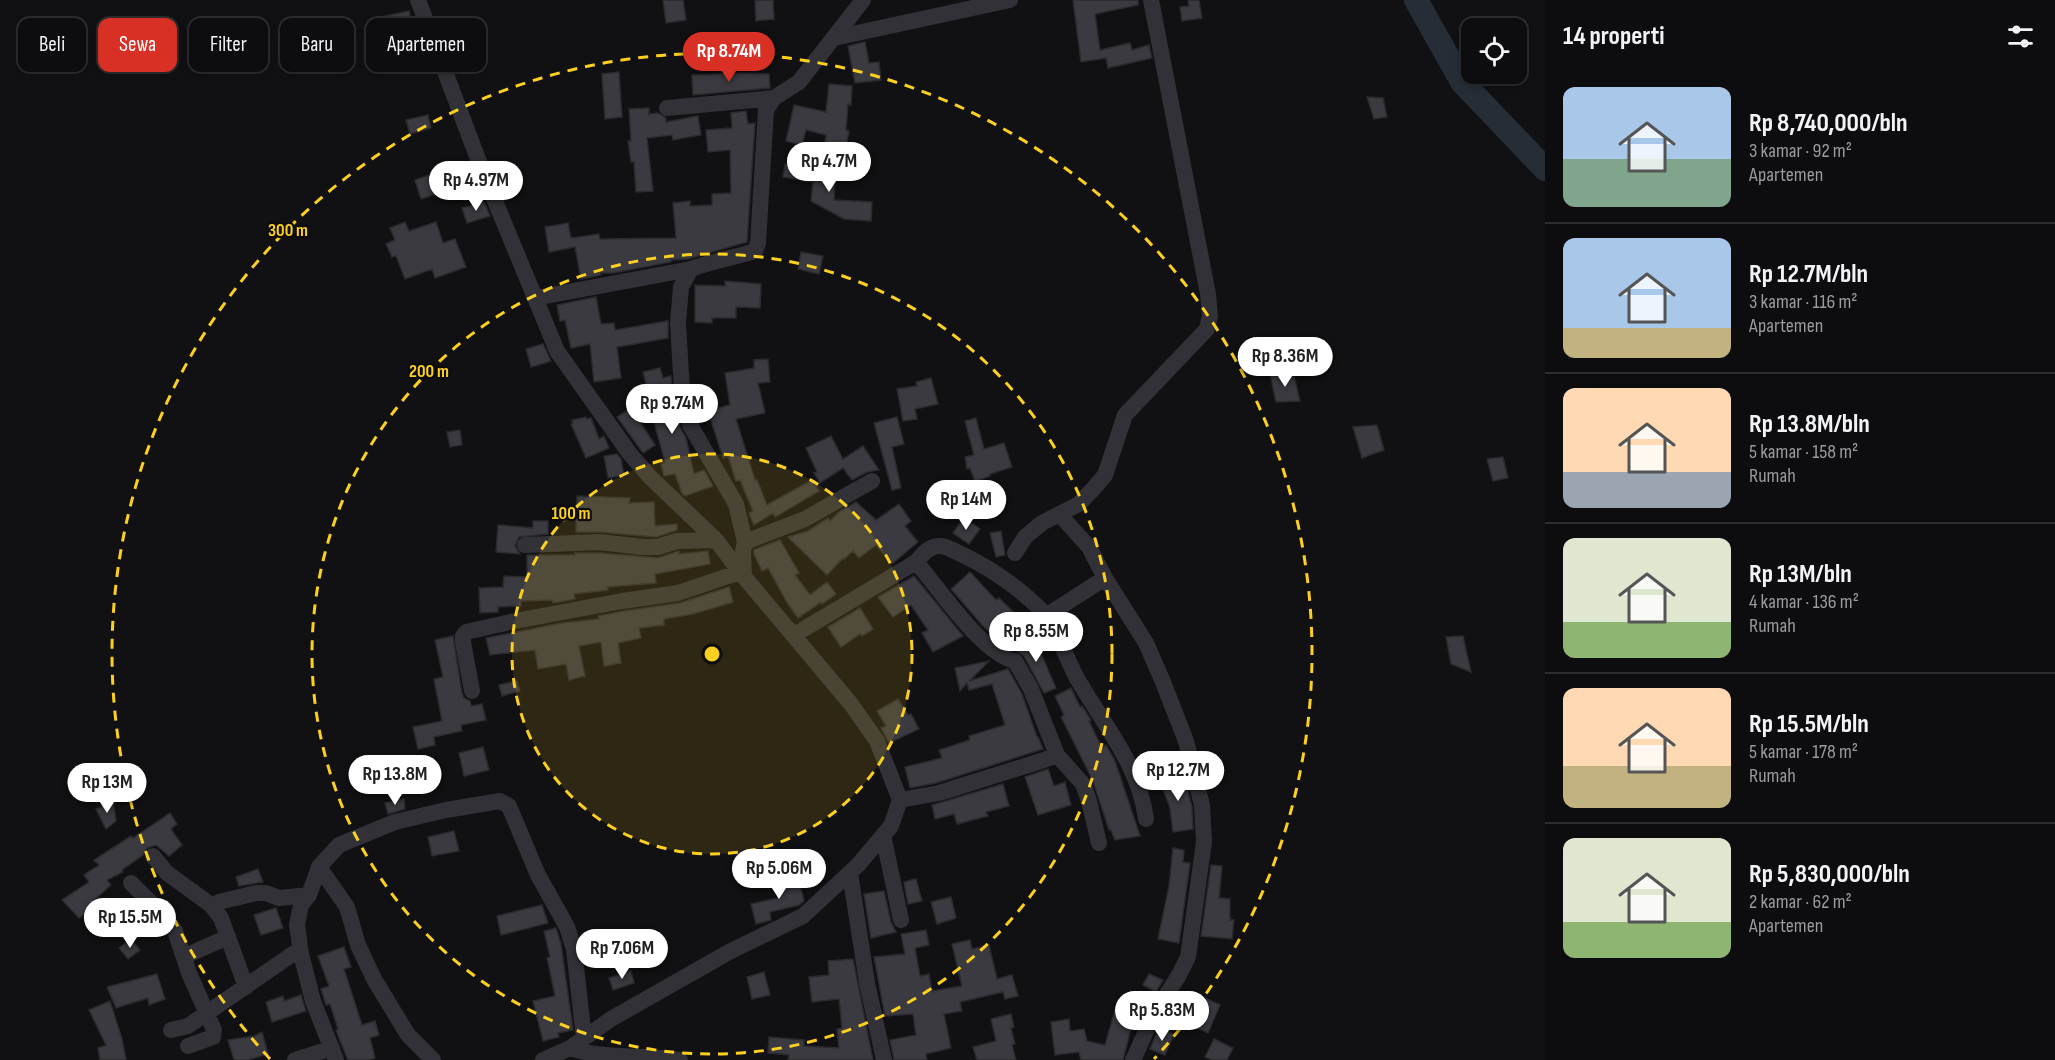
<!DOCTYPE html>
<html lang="id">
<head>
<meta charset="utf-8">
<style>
  :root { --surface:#0d0c0e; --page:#161517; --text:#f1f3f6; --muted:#9a9b9e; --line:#2d2c2e; --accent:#d93025 }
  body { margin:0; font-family:"Sofia Sans Condensed",sans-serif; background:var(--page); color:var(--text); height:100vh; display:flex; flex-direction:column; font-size:22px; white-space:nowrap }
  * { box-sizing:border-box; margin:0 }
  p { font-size:20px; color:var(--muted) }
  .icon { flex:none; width:33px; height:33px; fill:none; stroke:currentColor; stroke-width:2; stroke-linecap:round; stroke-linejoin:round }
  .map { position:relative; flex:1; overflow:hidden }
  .drawer { display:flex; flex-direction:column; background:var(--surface); width:510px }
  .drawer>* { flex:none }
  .hud { position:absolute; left:18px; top:18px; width:570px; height:54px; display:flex; gap:12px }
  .controls { position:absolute; left:1461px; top:18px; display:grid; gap:12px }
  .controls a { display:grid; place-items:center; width:66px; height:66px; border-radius:12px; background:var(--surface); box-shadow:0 3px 9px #0003,0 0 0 2px var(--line); font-size:30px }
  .price { position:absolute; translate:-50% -51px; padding:0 14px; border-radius:21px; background:#fff; color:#222; font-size:20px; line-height:39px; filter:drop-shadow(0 2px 3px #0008) }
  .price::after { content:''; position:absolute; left:50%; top:36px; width:18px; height:14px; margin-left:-9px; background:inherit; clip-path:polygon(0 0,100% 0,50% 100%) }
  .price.active { background:var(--accent); color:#fff }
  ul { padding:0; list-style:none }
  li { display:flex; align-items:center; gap:18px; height:150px; padding:0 18px }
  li+li { border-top:2px solid var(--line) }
  li span { display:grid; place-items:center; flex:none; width:168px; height:120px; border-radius:12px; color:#555 }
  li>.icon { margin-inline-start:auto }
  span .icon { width:72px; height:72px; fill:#fffc; stroke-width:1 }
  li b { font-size:26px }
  h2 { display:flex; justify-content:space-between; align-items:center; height:72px; padding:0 18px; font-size:26px }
  .tag { padding:0 21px; border-radius:12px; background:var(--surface); box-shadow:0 3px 9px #0003,0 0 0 2px var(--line); font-size:21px; line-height:54px }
  .tag.active { background:var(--accent); color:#fff }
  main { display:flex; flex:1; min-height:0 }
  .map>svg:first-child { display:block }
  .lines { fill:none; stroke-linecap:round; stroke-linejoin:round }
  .river { stroke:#262d36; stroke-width:24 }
  .building { fill:#3a3a40; stroke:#2b2a2e; stroke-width:1.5 }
  .minor { stroke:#313137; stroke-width:16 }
  .ring { fill:none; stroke:#fcd01f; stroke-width:3; stroke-dasharray:10 8 }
  .centre { fill:#fcd01f; stroke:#0c0c0d; stroke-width:3 }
  .ring-label { font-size:18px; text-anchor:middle; font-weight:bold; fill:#fcd01f; stroke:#0c0c0d; stroke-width:4.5; stroke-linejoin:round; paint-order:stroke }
</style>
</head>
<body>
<main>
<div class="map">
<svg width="1545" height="1060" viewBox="0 0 1545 1060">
  <rect width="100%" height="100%" fill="#111012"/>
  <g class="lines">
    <path class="river" d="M1416 0 1462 82 1545 169"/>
  </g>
  <path class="building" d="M663 0H683L686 20 666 23Z
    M755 0H773L774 19 756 21Z
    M1073 0H1138V5L1095 14 1100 50 1130 43 1132 50 1149 45 1152 58 1108 68 1106 58 1081 62Z
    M1188 0H1199L1202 18 1182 21 1180 7 1189 6Z
    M409 11 413 28 385 34 381 17Z
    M865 42 869 63 879 62 881 80 855 83 848 46Z
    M619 72 622 117 605 119 602 74Z
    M745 73 769 74 770 88 693 95 692 75Z
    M829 84 852 86 851 105 848 104 846 130 849 131 846 147 825 143 826 135 806 130 802 145 786 141 794 105 826 112Z
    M1367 97 1383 98 1387 117 1374 119Z
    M649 108V114L658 113 666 118V122L698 116 701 135 673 140 672 135 647 138 653 191 636 192 634 162H631L628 141H631L629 109Z
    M746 111 748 124 755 123 747 242 688 259 671 260V262L613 273H601V275L581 279 575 247 549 252 545 227 568 223 571 238 599 234 600 239 676 238 673 203 690 201V206L712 205V194L731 193 730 150 708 152 706 130 732 128 731 113Z
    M428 115 431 128 410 134 406 120Z
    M785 164 805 167V169H835L834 200 872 202 871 221 844 219 811 201 813 182 783 177Z
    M469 165 474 178 455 183 457 187 421 199 415 180 450 168 451 170Z
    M484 202 490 216 467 223 462 208Z
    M405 222 409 231 436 222 443 243 455 239 466 267 435 278 432 269 405 279 396 256 392 257 386 244 395 240 390 228Z
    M801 252 823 256 819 274 798 269Z
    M725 281 761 284 760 308 736 307V318H712V323L695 322V285L725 286Z
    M596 297 601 324 614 323 615 330 668 321V338L617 347 621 378 594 382 590 344 571 348 565 320 560 321 557 305Z
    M543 344 551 361 531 367 526 349Z
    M768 359 770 382 758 383 765 413 736 419 755 480H757L767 505 812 480 819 491 775 517 773 513 754 525 749 513 753 511 740 480 736 481 728 456 723 458 708 411 730 405 725 373 754 368V360Z
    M660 368 663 378 671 376 672 392 680 427 686 438 694 474 704 470 713 486 685 496 682 493 675 474 664 476 661 464 665 462 649 404H651L643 372Z
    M1270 374 1294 376 1300 401 1276 402Z
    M931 378 938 404 915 409 917 419 903 421 897 389 917 386 916 382Z
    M631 408 655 445 643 453 617 417Z
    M586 417 587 419 591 418 599 439 604 436 609 448 586 458 571 424 573 423 572 420Z
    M897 417 904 444 892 447 901 488 892 490 874 423Z
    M976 418 984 449 1004 443 1012 467 990 474V476L975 482 970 468 967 469 965 457 974 455 965 421Z
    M1377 425 1384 450 1362 458 1353 427Z
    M460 430 462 445 450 447 447 432Z
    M831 436 843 459 863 446 879 470 867 472 852 480 843 468 820 483 814 473 817 472 806 448Z
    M617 454 621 459 624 475 608 478 604 456Z
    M1503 457 1508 478 1493 481 1487 459Z
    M577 496 630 498 629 503 654 502 655 526 677 524V530L656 537 600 532H576Z
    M856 502 876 520 899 504 911 521 905 526 918 542 892 564 876 545 859 558 853 551 844 559 843 558 827 575 788 537 808 531 828 518 830 521 839 512Z
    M964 517 980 529 969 544 953 533Z
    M533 521H548V534L519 537 515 546 520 554 496 552 498 525 533 528Z
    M1001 531 1005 555 996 557 990 533Z
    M780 540 799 573 795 575 810 595 827 582 836 594 822 604 821 602 798 618 788 604 768 568 762 571 754 554V550Z
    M679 551V554L708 551 710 564 655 574 656 583 607 587 608 590 574 594 575 599 553 603 552 600 521 601V606L498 607V612L480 613 479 588 503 587 504 576 527 577V555H575V553H599L658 558Z
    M970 572 996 600 999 598 1025 623 1004 645 983 626 951 589Z
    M914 576 963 636 933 652 922 633 928 630 911 605 893 617 878 597Z
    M729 587 733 602 693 614 664 619V625L639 628 641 638 618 643 621 663 604 666 601 642 579 646 585 676 569 680 566 664 538 669 535 650 490 655 486 638 562 623 599 619 598 616 624 611 680 603Z
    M860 608 873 629 862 636 860 634 841 647 828 627Z
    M453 636 462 693 464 698 470 701 471 706 482 704 486 720 461 725 462 731 434 737 435 745 418 749 413 727 442 721 434 679 443 677 435 640Z
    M1463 636 1471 672 1451 664 1446 637Z
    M1034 637 1056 688 1044 693 1024 656 1017 651 1015 644Z
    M989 661 969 681 1008 669 1022 694 1037 737H1038L1043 749 936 783 910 788 905 767 942 758 939 750 970 740 969 736 1005 725 992 684 969 690 967 683 960 691 955 668Z
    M517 681 520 691 502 696 499 685Z
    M1071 688 1080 707 1082 706 1091 720 1089 721 1102 748 1106 745 1115 761 1140 836 1115 840 1111 830H1109L1093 781 1061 717 1064 715 1055 696Z
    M898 699 908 715 911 714 919 729 889 743 881 728 886 726 877 711Z
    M483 747 489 770 464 776 459 753Z
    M1048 769 1054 786 1065 782 1071 805 1038 815 1025 777Z
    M1183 772 1192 807 1193 829 1173 832 1170 808 1159 778Z
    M1003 784 1009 806 986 812 988 816 957 824 954 814 935 819 932 805Z
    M404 799 405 809 388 814 385 803Z
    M113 801 116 821 106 829 96 809Z
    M170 813 177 824 171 829 182 845 169 856 156 845 147 848 143 855 122 870 123 872 107 880 111 885 91 903 92 908 79 918 62 900 89 882 84 875 99 865 94 860 131 836 133 838Z
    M454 831 459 851 432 856 428 837Z
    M1173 848 1184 850 1183 862 1190 863 1179 943 1158 939 1169 886Z
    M1211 865 1222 866 1219 898 1230 899V920H1234L1232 939 1201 936Z
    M258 869 263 882 239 886 236 877Z
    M798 876 804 901 799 905 770 912 771 920 756 924 751 904 778 898 774 882Z
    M916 879 922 901 908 904 904 882Z
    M884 891 891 922 896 932 871 938 864 894Z
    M951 897 956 918 937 924 931 902Z
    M542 905 548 923 501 935 497 916Z
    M276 908 283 928 261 935 254 915Z
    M556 928 561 944 573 1030 558 1033 559 1037 543 1041 533 1001 555 996 547 958 550 957 544 931Z
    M926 930 929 945 915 948 920 976 929 974 932 991 962 986 952 944 970 940 972 949 989 945 997 979 1012 975 1018 996 1005 999 1003 992 960 1002 962 1011 944 1014 951 1048 926 1054 927 1060H894L890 1040 916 1035 913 1014 885 1016 874 957 905 954 901 934Z
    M131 939 140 950 128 959 119 948Z
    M344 947 351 967 344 969 362 1025 375 1021 379 1035 370 1038 375 1058 369 1060H348L339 1038 336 1030 338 1029 330 1004 326 1005 321 989 329 986 318 956Z
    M853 959 873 1060H788L789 1055 768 1053 769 1037 804 1040V1046L839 1048 837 1029 842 1028 839 999 812 1002 809 977 829 975 828 961Z
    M631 971 634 983 613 990 609 978Z
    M764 972 770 995 752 999 747 977Z
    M157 974 165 999 149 1005 148 998 116 1008 107 987Z
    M1149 974 1163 980 1156 992 1143 985Z
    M1194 993 1220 1005 1208 1033 1182 1021Z
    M301 995 306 1011 272 1022 266 1002 283 996 284 1001Z
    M110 1001 122 1039 126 1060H100L98 1048 106 1045 89 1010Z
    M1115 1010 1138 1016 1135 1029 1131 1028 1123 1060H1081L1079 1052 1055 1055 1051 1022 1069 1019 1070 1031 1084 1029 1087 1041 1105 1045Z
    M1011 1014 1014 1027 1011 1028 1015 1044 1012 1045 1016 1060H977L973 1047 996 1041 991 1019Z
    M1159 1028 1174 1034 1165 1055 1150 1049Z
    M262 1032 268 1054 247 1060H234L228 1040 254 1036Z
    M1214 1039 1233 1048 1227 1060H1212L1205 1057Z"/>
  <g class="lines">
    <path class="minor" d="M418 0 481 167 557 351 630 454 651 478 716 540 740 572 851 704 877 741 900 800 891 826 858 865 803 916 729 952 611 1019 570 1048 543 1060
      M834 38 1010 0
      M667 108 774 98
      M535 298 691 269
      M1060 515 1089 547 1105 578 1146 643 1163 682 1186 741 1202 805 1204 842 1188 957 1179 975 1153 1016 1133 1060
      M745 542 805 519 872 481
      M525 545 599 542 643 547H658L677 541 716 540
      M1015 553 1025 537 1042 523 1079 504 1094 488 1105 475 1125 415 1207 329 1210 316 1208 294 1151 0
      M916 562C922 555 928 547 938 546 945 545 952 550 959 553 991 568 1020 588 1045 614 1056 627 1068 663 1078 680 1104 725 1139 765 1146 819
      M744 577 743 551 745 542 736 504 690 425 682 390 678 324 681 287 691 269C712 261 734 258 755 251L758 243 766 110 774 98 799 82 863 0
      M1046 616 1105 578
      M794 635 916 562C939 588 982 654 1015 661L1031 689 1057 755
      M472 691 463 642V636L466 632 515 621 622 601 678 593 740 572
      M900 800 939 793 1041 761 1057 755 1083 784 1089 801 1099 843
      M883 835 901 920
      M153 856 167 873 211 905 221 918 246 987
      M319 867 347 907 358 945 374 979 408 1035 433 1060
      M850 873 867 983 884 1060
      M131 883 164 916 175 931 189 973 214 1030 213 1037 188 1046
      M219 902 256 893H266L279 898 309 895
      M185 956 228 937
      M171 1030 188 1026 300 949
      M570 1048C605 1060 644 1054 680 1060
      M295 1060 332 1048
      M336 1060 313 1001 301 954 297 925 301 905 309 895 319 867 339 845 395 822 446 810 500 801 509 806 538 875 567 927 574 949 584 1038"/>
  </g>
  <circle cx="712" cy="654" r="200" fill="#fcd01f" fill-opacity=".12"/>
  <g class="ring">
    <circle cx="712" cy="654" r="200"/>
    <circle cx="712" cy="654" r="400"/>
    <path d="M270 1059A600 600 0 1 1 1154 1059"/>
  </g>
  <circle cx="712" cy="654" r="9" class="centre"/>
  <g class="ring-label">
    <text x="288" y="236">300 m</text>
    <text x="429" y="377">200 m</text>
    <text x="571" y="519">100 m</text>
  </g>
</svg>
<div class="controls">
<a><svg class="icon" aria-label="locate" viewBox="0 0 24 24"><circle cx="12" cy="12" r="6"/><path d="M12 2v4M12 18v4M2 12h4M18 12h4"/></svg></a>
</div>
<b class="price active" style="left:729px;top:83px">Rp 8.74M</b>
<b class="price" style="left:829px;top:193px">Rp 4.7M</b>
<b class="price" style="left:476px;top:212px">Rp 4.97M</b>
<b class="price" style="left:1285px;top:388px">Rp 8.36M</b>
<b class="price" style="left:672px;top:435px">Rp 9.74M</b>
<b class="price" style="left:966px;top:531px">Rp 14M</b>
<b class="price" style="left:1036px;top:663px">Rp 8.55M</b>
<b class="price" style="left:1178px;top:802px">Rp 12.7M</b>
<b class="price" style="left:395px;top:806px">Rp 13.8M</b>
<b class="price" style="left:107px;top:814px">Rp 13M</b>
<b class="price" style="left:779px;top:900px">Rp 5.06M</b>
<b class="price" style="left:130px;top:949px">Rp 15.5M</b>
<b class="price" style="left:622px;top:980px">Rp 7.06M</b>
<b class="price" style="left:1162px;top:1042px">Rp 5.83M</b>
<div class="hud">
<a class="tag">Beli</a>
<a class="tag active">Sewa</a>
<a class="tag">Filter</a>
<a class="tag">Baru</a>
<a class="tag">Apartemen</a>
</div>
</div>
<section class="drawer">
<h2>14 properti<svg class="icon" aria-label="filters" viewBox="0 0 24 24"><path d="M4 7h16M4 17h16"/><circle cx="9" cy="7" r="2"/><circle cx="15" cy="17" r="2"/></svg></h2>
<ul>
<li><span style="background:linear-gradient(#a9c7e8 60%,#7fa58c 0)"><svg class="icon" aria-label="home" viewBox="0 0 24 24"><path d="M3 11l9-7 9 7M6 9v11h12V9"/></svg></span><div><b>Rp 8,740,000/bln</b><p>3 kamar · 92 m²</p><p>Apartemen</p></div></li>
<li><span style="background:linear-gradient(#a9c7e8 75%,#c2b280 0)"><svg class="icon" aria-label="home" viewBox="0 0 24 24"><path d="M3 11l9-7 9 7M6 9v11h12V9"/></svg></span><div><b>Rp 12.7M/bln</b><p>3 kamar · 116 m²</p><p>Apartemen</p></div></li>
<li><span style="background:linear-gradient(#ffd9b3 70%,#9aa5b1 0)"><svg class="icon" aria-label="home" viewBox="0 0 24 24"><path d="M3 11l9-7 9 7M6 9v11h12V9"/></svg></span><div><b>Rp 13.8M/bln</b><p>5 kamar · 158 m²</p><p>Rumah</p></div></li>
<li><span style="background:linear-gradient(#dfe7d0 70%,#8fb573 0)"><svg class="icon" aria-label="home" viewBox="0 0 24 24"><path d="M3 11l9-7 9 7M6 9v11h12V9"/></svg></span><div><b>Rp 13M/bln</b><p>4 kamar · 136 m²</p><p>Rumah</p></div></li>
<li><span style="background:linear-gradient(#ffd9b3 65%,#c2b280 0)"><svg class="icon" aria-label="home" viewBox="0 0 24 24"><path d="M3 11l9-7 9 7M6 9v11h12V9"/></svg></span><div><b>Rp 15.5M/bln</b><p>5 kamar · 178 m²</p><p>Rumah</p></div></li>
<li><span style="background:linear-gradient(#dfe7d0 70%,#8fb573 0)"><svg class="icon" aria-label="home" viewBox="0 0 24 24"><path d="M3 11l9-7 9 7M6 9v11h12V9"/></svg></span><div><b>Rp 5,830,000/bln</b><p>2 kamar · 62 m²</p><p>Apartemen</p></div></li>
</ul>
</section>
</main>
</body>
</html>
